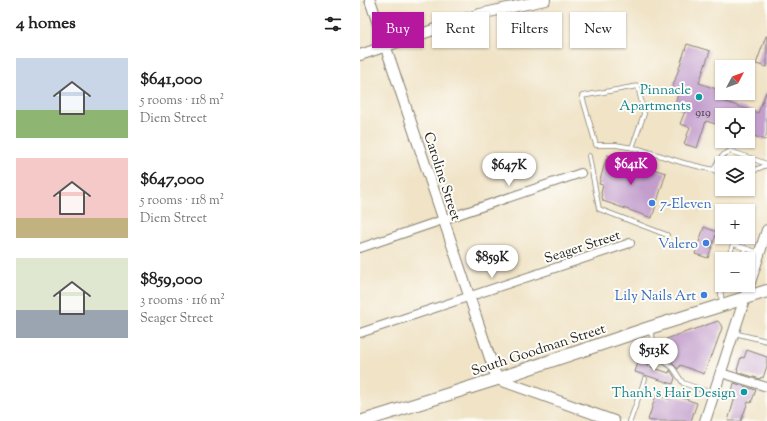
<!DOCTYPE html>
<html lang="en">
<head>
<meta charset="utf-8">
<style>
  :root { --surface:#fff; --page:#f6f6f6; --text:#222; --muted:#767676; --accent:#b5179e }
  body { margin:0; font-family:"Sorts Mill Goudy",serif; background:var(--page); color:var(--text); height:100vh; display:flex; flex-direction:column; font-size:15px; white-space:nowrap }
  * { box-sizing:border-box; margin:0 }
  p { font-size:13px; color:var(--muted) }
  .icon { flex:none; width:22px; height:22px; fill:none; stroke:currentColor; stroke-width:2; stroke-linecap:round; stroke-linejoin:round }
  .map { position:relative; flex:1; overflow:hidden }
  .drawer { display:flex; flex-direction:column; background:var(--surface); width:360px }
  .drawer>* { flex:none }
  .top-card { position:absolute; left:12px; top:12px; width:335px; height:36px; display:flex; gap:8px }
  .needle { width:26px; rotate:49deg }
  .controls { position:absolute; left:355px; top:60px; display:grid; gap:8px }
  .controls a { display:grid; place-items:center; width:40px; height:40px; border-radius:0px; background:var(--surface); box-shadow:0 1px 3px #0004; font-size:20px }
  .price { position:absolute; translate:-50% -34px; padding:0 9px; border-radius:14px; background:#fff; color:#222; font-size:13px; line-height:26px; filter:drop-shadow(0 1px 2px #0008) }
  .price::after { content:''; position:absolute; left:50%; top:24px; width:12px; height:9px; margin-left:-6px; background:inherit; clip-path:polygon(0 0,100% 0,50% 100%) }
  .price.selected { background:var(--accent); color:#fff }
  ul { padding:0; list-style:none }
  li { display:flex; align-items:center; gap:12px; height:100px; padding:0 16px }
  li span { display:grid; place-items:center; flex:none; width:112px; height:80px; border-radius:0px; color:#555 }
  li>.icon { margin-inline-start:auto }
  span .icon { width:48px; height:48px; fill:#fffc; stroke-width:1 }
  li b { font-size:17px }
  h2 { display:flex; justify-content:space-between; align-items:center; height:48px; padding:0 16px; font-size:17px }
  .pill { padding:0 14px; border-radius:0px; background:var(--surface); box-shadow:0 1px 3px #0004; font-size:14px; line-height:36px }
  .pill.selected { background:var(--accent); color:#fff }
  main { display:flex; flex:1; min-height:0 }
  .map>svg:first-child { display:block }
  .building { fill:#c39ecd }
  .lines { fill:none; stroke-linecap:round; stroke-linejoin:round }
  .service-casing { stroke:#868071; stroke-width:5.5 }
  .minor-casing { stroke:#868071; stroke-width:10 }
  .tertiary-casing { stroke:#868071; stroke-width:12 }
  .secondary-casing { stroke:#868071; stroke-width:14 }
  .service { stroke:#fff; stroke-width:4 }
  .minor { stroke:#fff; stroke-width:8 }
  .tertiary { stroke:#fff; stroke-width:10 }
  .secondary { stroke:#fff; stroke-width:12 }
  .culture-dot { fill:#0f9aa8; stroke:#fdfcf7; stroke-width:1.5 }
  .shop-dot { fill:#3f7fe0; stroke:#fdfcf7; stroke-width:1.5 }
  .labels { text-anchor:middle; stroke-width:4; stroke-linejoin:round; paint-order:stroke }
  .number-label { font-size:12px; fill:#463c48 }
  .culture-label { font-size:14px; fill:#0d838f; stroke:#fdfcf7; text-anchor:end }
  .street-label { font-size:14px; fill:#1c1c1c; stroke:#fdfcf7 }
  .shop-label { font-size:14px; fill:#366cbe; stroke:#fdfcf7; text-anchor:end }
</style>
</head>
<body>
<main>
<section class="drawer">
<h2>4 homes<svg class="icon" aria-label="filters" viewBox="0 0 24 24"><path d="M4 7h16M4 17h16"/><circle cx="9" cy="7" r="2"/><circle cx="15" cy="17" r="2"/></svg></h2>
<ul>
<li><span style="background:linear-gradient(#c9d6e8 65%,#8fb573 0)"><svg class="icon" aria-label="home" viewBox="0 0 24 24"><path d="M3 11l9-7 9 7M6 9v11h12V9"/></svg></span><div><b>$641,000</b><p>5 rooms · 118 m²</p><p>Diem Street</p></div></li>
<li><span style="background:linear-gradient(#f6c9c9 75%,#c2b280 0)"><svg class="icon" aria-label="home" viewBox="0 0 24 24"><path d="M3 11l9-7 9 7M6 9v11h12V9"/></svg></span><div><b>$647,000</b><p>5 rooms · 118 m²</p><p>Diem Street</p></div></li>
<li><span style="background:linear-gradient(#dfe7d0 65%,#9aa5b1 0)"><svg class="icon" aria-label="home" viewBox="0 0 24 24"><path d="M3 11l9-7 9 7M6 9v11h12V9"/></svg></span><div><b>$859,000</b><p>3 rooms · 116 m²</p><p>Seager Street</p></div></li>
</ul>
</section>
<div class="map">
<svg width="407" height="421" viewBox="0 0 407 421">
  <rect width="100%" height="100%" fill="#fdfcf7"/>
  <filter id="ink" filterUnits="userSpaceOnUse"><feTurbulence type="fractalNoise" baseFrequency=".025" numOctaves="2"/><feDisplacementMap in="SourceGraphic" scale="8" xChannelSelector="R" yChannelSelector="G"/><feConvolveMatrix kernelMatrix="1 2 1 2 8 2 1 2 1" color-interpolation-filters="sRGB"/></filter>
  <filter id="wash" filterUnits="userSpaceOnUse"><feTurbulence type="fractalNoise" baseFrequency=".012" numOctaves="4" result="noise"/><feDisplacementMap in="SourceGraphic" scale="16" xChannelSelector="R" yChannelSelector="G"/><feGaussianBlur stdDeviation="0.9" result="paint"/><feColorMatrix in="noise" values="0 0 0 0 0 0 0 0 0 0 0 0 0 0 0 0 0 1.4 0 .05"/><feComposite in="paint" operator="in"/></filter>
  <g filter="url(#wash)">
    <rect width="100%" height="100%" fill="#f0e3c6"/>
    <g id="blocks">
      <path class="building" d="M406 36H407V67L396 64Z
        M327 44 350 51 339 83 362 91V95L360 100 398 113 406 92H407V133L405 140 388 134V115H362V126L346 121 337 148 324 144 330 127 320 124 325 111 314 107 319 91 312 89Z
        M247 155 306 173 292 218 243 201 241 193 243 185 239 184Z
        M344 227 357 232 348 258 335 254Z
        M358 321 361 325 362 328 352 356 351 355 344 374 320 365 318 369 312 363 316 351 310 349 306 339Z
        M387 350 407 357V366L403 378 401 377 400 379 377 372 378 370H377L381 357 384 358Z
        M279 359 289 362 288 366 309 373 310 370 315 378 313 384 275 372Z
        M374 383 396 390 391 403 388 402 381 421H368L375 397 371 396Z
        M311 394 337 403 331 421H292L288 420 296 395 309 399Z"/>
    </g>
  </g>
  <g filter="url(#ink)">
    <use href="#blocks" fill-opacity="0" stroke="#868071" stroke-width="1"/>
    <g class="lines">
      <defs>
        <path id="service" d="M272 148 284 114 278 86 222 96 236 145H256L279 149 324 163 354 170 362 175
          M229 156 239 209 307 235
          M354 170C357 161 361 155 370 151L407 164
          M388 175 397 169 407 165
          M368 259 373 244 399 253
          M382 259 385 248
          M362 277 360 286 362 304
          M289 329 302 360 313 368 323 383 354 394
          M374 333 407 341
          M270 421 285 379"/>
        <path id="minor" d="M0 248 221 173
          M0 333 270 243
          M361 373 407 387"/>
        <path id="tertiary" d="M10 0 137 379 254 421
          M0 55 120 14 185 0
          M345 421 407 230"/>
        <path id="secondary" d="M3 421 137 379 289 328 407 291"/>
      </defs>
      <use href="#service" class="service-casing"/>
      <use href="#minor" class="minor-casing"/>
      <use href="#tertiary" class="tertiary-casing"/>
      <use href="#secondary" class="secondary-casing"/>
      <use href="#service" class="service"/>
      <use href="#minor" class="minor"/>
      <use href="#tertiary" class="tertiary"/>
      <use href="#secondary" class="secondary"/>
    </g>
  </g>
  <g class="culture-dot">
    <circle cx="339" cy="97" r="4"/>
    <circle cx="384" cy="392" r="4"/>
  </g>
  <g class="shop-dot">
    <circle cx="292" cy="203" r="4"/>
    <circle cx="346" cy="243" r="4"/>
    <circle cx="344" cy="295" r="4"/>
  </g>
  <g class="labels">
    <g class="number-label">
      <text x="343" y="116">919</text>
    </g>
    <g class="culture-label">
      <text x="331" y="94">Pinnacle<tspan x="331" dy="16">Apartments</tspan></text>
      <text x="376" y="397">Thanh's Hair Design</text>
    </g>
    <g class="street-label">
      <text transform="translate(83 176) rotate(72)" y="5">Caroline Street</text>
      <text transform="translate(222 246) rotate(-18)" y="5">Seager Street</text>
      <text transform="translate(178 349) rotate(-18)" y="5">South Goodman Street</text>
    </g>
    <g class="shop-label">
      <text x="300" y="208" text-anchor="start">7-Eleven</text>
      <text x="338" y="248">Valero</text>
      <text x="336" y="300">Lily Nails Art</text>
    </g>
  </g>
</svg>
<div class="controls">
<a><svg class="needle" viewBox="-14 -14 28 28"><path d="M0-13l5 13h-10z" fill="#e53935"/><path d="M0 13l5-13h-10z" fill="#767676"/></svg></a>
<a><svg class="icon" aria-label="locate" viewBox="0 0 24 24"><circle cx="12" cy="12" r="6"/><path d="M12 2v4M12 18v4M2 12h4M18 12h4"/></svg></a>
<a><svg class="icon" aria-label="layers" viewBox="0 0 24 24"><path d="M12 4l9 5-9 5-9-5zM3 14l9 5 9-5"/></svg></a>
<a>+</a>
<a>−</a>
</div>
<b class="price selected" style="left:271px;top:186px">$641K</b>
<b class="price" style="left:149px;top:187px">$647K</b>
<b class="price" style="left:132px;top:279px">$859K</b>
<b class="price" style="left:294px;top:372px">$513K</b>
<div class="top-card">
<a class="pill selected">Buy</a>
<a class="pill">Rent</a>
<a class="pill">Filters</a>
<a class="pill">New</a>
</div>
</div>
</main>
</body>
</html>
